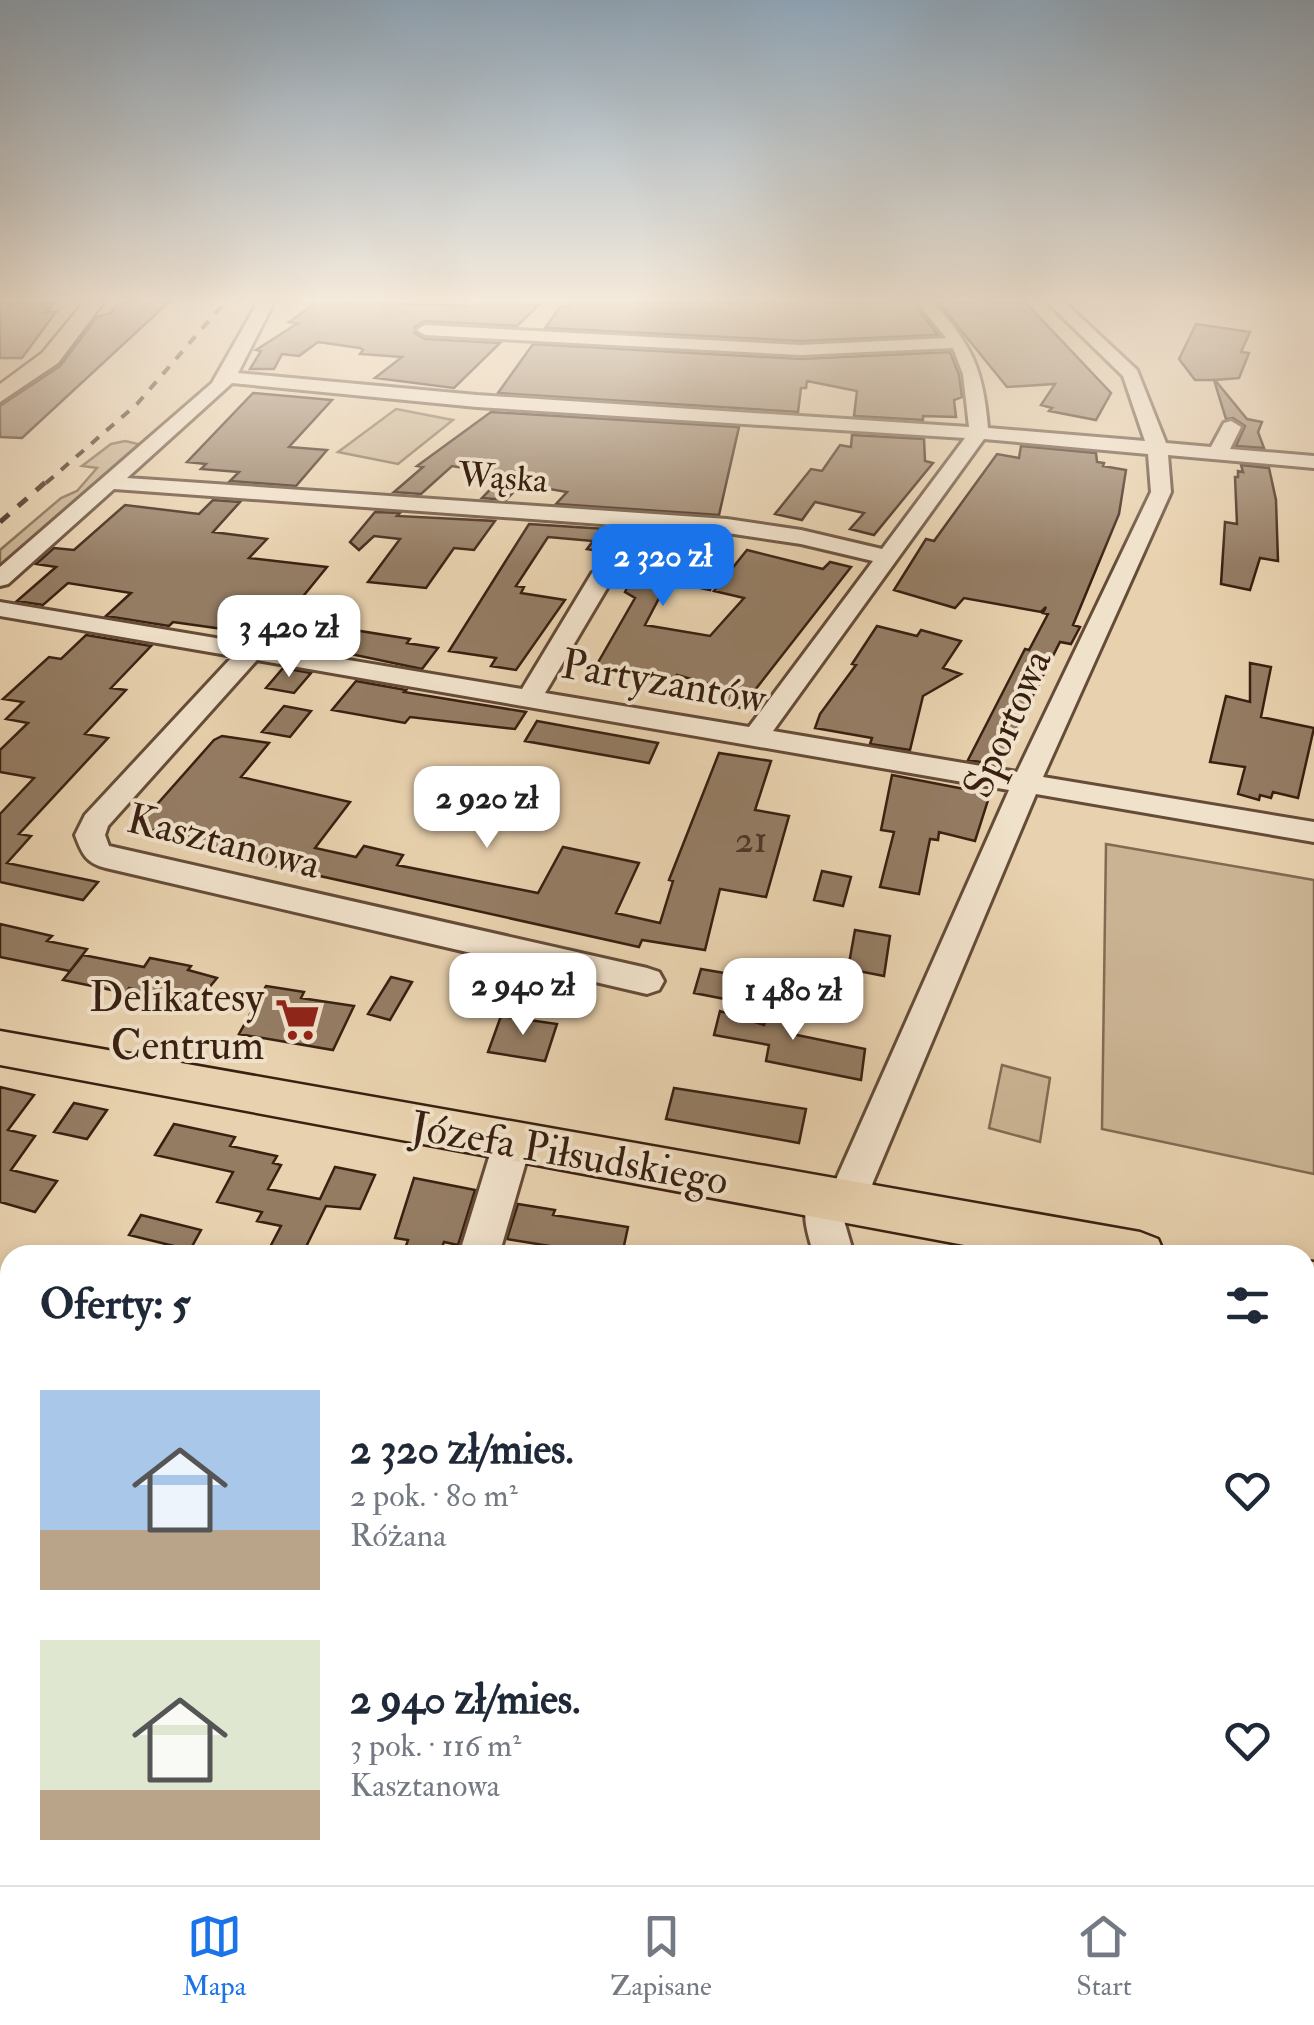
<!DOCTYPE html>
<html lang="pl">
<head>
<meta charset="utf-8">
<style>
  :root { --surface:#fff; --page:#f2f2f3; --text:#1f2937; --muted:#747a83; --line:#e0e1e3; --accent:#1a73e8 }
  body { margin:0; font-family:"IM FELL Double Pica",serif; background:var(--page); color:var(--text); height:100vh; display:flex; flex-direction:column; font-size:38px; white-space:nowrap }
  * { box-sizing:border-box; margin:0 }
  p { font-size:32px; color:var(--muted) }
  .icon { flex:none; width:55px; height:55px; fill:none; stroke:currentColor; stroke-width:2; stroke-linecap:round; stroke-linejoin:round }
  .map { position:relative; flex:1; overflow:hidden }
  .drawer { position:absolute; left:0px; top:1245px; width:1315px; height:640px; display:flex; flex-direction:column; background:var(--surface); border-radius:30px 30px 0 0; box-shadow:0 5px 15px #0003 }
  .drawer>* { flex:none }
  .price { position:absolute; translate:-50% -85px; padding:0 22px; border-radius:20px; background:#fff; color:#222; font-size:32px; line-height:65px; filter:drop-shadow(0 2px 5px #0008) }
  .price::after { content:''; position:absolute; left:50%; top:60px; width:30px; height:22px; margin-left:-15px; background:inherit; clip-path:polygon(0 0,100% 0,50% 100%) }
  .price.current { background:var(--accent); color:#fff }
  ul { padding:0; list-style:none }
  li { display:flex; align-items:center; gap:30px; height:250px; padding:0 40px }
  li span { display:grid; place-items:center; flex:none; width:280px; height:200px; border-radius:0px; color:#555 }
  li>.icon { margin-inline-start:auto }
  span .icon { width:120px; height:120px; fill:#fffc; stroke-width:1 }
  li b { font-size:42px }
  h2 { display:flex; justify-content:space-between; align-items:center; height:120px; padding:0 40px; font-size:42px }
  .tabs { display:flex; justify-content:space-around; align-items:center; height:140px; border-top:2px solid var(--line); background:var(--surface); font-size:28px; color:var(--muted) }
  .tabs a { display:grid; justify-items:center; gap:5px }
  .tabs .current { color:var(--accent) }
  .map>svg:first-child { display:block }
  .green { fill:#cab393; stroke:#826a52; stroke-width:2.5 }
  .building { fill:#947c63; stroke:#392011; stroke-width:2.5 }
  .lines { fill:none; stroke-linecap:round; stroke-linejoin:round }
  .minor-casing { stroke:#654c38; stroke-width:6 }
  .major-casing { stroke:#392011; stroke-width:5 }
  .minor { fill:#f0e1ca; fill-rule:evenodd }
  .major { fill:#e8d1ae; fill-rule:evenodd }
  .rail-far1 { stroke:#392011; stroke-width:4; stroke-dasharray:10 10; stroke-linecap:butt }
  .rail { stroke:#392011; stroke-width:5; stroke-dasharray:12 12; stroke-linecap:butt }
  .labels { text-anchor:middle; stroke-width:8; stroke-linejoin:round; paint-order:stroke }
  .far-street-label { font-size:35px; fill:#392011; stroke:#f0e1ca }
  .number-label { font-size:38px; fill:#503726 }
  .street-label { font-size:42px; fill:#392011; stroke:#f0e1ca }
  .poi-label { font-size:42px; fill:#392011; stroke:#f0e1ca; text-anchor:end }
</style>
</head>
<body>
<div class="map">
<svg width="1314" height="1885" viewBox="0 0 1314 1885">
  <rect width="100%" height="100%" fill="#e8d1ae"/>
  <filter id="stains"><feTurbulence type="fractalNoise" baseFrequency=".002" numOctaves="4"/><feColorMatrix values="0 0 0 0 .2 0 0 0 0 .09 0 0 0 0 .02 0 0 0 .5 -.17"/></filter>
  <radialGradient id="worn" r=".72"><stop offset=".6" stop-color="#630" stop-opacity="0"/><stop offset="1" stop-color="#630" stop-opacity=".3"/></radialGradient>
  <path class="green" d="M396 409 453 420 398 464 338 452Z
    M125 441 138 444V450L0 569V550L61 498 77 491 97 468 82 466 111 444Z
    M1106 844 1314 880V1174L1102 1129Z
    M1002 1065 1050 1078 1040 1142 989 1128Z"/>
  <path class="building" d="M119 302H169L22 438 0 437V406L60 366 97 317 111 313Z
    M317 302 474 306 483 302 539 305 517 326 425 321 415 327V333L425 339 500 343 454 388 375 378 402 357 360 354 363 350 360 348 318 342 299 356 282 354 274 369H250L261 351 256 350 298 323 289 322Z
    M573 302H913L938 335 801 341 545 328 561 306 570 307Z
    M938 302H1025L1111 393 1096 420 1049 411 1052 408 1041 405 1055 384 1007 387Z
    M54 303 46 312H56L22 358H0V304Z
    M1196 324 1250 332 1241 352 1249 353 1239 378 1215 380 1247 419 1262 422 1258 432 1264 448 1236 446 1245 426 1233 418 1226 419 1214 380H1195L1179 359Z
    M533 344 801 359 950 352 959 375 962 397 954 400 956 417 923 416V420L854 416 857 391 807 381 806 388H801L798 412 498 393Z
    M253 393 332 400 289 447 327 450 296 486 230 481 239 472 201 469 206 464 187 462Z
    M491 412 739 427 719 515 556 504 567 492 521 484 506 500 482 498 504 475 452 466 421 494 394 492 423 467 417 466Z
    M852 435 924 439 925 461 933 463 874 535 850 529 864 513 815 502 802 520 775 514 811 469 822 471 840 445 851 447Z
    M1021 446 1096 453 1097 462 1104 463 1103 466 1126 470 1119 514 1073 625 1080 627 1071 644 1060 642 998 765 968 760 1025 649 1029 650 1048 614 1043 613 1046 607 1041 612 964 598 955 608 894 590 926 539 934 541 997 454 1019 458Z
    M1241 465 1269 468 1276 500 1278 561 1260 558 1250 590 1221 584 1225 522 1237 524 1235 477H1238V471L1243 472Z
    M213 500 240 502 213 532 267 539 249 558 327 567 287 616 352 624 348 629 410 639 407 643 438 648 422 669 332 650 329 653 301 648 307 642 273 636 173 622 169 626 106 616 131 593 68 583 43 605 17 601 56 567 36 564 54 548 74 550 125 505 199 514Z
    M375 512 400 513 397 516 495 521 474 550 454 548 426 588 368 582 400 539 374 536 359 550 350 542Z
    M529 524 729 537 710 590 668 581 645 625 710 636 744 598 714 591 747 550 823 569 830 562 851 567 741 708 716 701 726 689 677 675 674 678 596 666 635 598 625 592 642 558 587 549 593 541 548 537 516 586 524 587 521 593 565 600 516 670 491 666 496 658 449 651Z
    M877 626 917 636 921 630 961 641 943 668 961 674 923 696 910 750 870 744 872 738 815 728 820 714 856 665 852 664Z
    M86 635 151 646 111 688 126 690 85 734 108 738 19 834 31 836 7 863 98 882 83 900 0 882V814L34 778 0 772V750L28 723 6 719 23 702 3 699 49 657 61 659Z
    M1250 663 1271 667 1261 717 1314 728 1298 798 1273 792 1271 798 1260 795 1259 800 1238 794 1245 767 1210 762 1226 696 1250 702Z
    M283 668 311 673 294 693 266 688Z
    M356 681 406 690 404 692 526 712 515 729 410 717 405 723 332 710Z
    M284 706 311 711 290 737 262 732Z
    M537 721 575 728 658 743 649 763 525 741Z
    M222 736 269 743 241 777 350 802 315 848 356 857 364 846 403 855 397 865 538 893 563 847 639 863 616 913 660 923 673 881 669 880 719 753 771 761 755 810 789 816 766 897 720 889 705 950 642 940 639 947 185 846 191 838 137 827 214 740Z
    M892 775 990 794 975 841 939 832 938 840 930 839 919 894 880 887 894 832 881 830Z
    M822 871 851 877 843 906 814 900Z
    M0 924 52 936 47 941 87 949 70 971 0 957Z
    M855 930 890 936 884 976 848 969Z
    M83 955 144 967 150 958 191 966 188 970 217 978 193 1007 129 988 126 993 63 980Z
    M701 969 742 976 735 1001 694 993Z
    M391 977 412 982 390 1020 368 1014Z
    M266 986 304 992 301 998 354 1006 333 1050 239 1034Z
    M772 1000 798 1003 792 1034 865 1049 861 1080 766 1061 769 1045 714 1035 720 1011 764 1025Z
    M501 1016 557 1024 545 1061 488 1052Z
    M0 1087 34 1095 8 1130 35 1136 11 1170 57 1181 35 1212 0 1202Z
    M674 1088 806 1109 799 1143 666 1119Z
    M74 1103 107 1110 87 1139 54 1132Z
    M174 1124 235 1137 230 1146 277 1156 273 1163 281 1165 268 1189 320 1199 335 1167 375 1175 360 1209 326 1206 302 1255H284L268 1251 281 1226 257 1221 262 1212 217 1202 233 1172 155 1155Z
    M414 1178 475 1190 458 1245 444 1242 439 1255H403L408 1240 395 1238Z
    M518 1204 555 1210 553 1215 628 1227 622 1255H580L581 1251 507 1239Z
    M141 1215 201 1230 190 1250 129 1235Z"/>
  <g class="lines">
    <defs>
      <path id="minor" d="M258 302H274L238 373 477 395 969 427 963 374 953 348 801 355 425 335 417 330 425 325 801 345 946 338 917 302H933C972 346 983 368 988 428L1145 441 1123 376 1047 302H1064L1137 370 1166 443 1211 447 1224 423 1231 421 1241 427 1230 449 1314 456V468L1168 455 1171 492 1043 777 1314 822V842L1036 794 873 1182 864 1214 850 1219 843 1217 854 1255H814C806 1229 800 1211 812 1186L826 1181 834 1184 1009 790 257 660 108 826 105 835 109 846 647 968 659 972 664 981 659 990 647 994 106 868C86 863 82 854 75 835L85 815 233 656 0 616V602L522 689 592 573 604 566 616 573 545 693 749 727 873 561 801 544 727 533 114 489 8 584 0 586V567L212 383ZM232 383 477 407 965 438 882 549 801 530 727 519 127 478ZM984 439 1148 454 1151 492 1017 772 773 731Z
        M513 1125 526 1130 532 1141 499 1255H459L494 1141 500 1130Z
        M313 1875H369L366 1885H310Z
        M1002 1875H1058L1061 1885H1005Z"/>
      <path id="major" d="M84 302H104L58 363 0 402V384L42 353Z
        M0 1031 1140 1232 1158 1239 1165 1255H1018L0 1065Z
        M1305 1261 1314 1262V1310L1305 1309Z"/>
    </defs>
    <use href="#minor" class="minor-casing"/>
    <use href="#major" class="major-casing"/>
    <use href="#minor" class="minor"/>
    <use href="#major" class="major"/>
    <path class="rail-far1" d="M46 483 137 404 225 302"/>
    <path class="rail" d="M0 522 48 480"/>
  </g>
  <linearGradient id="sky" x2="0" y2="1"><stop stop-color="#90a8bc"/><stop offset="0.53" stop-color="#f5eadb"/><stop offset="1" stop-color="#f5eadb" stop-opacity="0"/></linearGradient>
  <rect width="1314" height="566" fill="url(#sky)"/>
  <defs>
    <symbol id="supermarket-bare" viewBox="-9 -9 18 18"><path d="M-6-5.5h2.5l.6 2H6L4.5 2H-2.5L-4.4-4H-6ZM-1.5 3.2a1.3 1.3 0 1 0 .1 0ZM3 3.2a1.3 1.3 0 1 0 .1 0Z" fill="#8f2418" stroke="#f0e1ca" stroke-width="2.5" paint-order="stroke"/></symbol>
  </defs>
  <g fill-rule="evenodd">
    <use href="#supermarket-bare" x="266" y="988" width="63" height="63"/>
  </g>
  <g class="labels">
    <g class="far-street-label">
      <text transform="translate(503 477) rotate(4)" y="12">Wąska</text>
    </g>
    <g class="number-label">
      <text x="751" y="852">21</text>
    </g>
    <g class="street-label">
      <text transform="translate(664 680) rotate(10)" y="15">Partyzantów</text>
      <text transform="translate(1006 723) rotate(-66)" y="15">Sportowa</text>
      <text transform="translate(224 840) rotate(14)" y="15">Kasztanowa</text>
      <text transform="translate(570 1152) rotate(10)" y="15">Józefa Piłsudskiego</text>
    </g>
    <g class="poi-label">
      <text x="264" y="1011">Delikatesy<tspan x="264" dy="48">Centrum</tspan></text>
    </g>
  </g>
  <rect width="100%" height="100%" filter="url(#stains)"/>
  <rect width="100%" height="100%" fill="url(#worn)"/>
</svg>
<b class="price current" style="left:663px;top:609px">2 320 zł</b>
<b class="price" style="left:289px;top:680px">3 420 zł</b>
<b class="price" style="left:487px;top:851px">2 920 zł</b>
<b class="price" style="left:523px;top:1038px">2 940 zł</b>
<b class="price" style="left:793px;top:1043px">1 480 zł</b>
<section class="drawer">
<h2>Oferty: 5<svg class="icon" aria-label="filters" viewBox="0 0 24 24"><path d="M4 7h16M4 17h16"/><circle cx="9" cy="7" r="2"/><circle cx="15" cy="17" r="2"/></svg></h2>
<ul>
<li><span style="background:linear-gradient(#a9c7e8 70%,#b9a48a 0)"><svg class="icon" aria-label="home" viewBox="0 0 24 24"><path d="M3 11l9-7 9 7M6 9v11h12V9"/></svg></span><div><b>2 320 zł/mies.</b><p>2 pok. · 80 m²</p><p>Różana</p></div><svg class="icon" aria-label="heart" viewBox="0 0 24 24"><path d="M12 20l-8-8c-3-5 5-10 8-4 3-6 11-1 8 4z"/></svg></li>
<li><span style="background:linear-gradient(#dfe7d0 75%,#b9a48a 0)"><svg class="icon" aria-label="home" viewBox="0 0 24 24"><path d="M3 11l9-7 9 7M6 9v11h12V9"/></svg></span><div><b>2 940 zł/mies.</b><p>3 pok. · 116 m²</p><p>Kasztanowa</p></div><svg class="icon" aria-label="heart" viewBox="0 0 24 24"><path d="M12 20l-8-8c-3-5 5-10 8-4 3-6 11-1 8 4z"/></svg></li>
</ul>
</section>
</div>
<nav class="tabs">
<a class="current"><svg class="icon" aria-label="map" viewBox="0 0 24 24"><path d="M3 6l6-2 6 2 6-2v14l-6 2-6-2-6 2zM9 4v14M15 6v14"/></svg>Mapa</a>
<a><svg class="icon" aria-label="saved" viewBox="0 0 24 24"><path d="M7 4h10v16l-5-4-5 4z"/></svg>Zapisane</a>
<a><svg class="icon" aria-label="home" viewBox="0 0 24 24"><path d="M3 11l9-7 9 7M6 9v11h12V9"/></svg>Start</a>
</nav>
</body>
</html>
